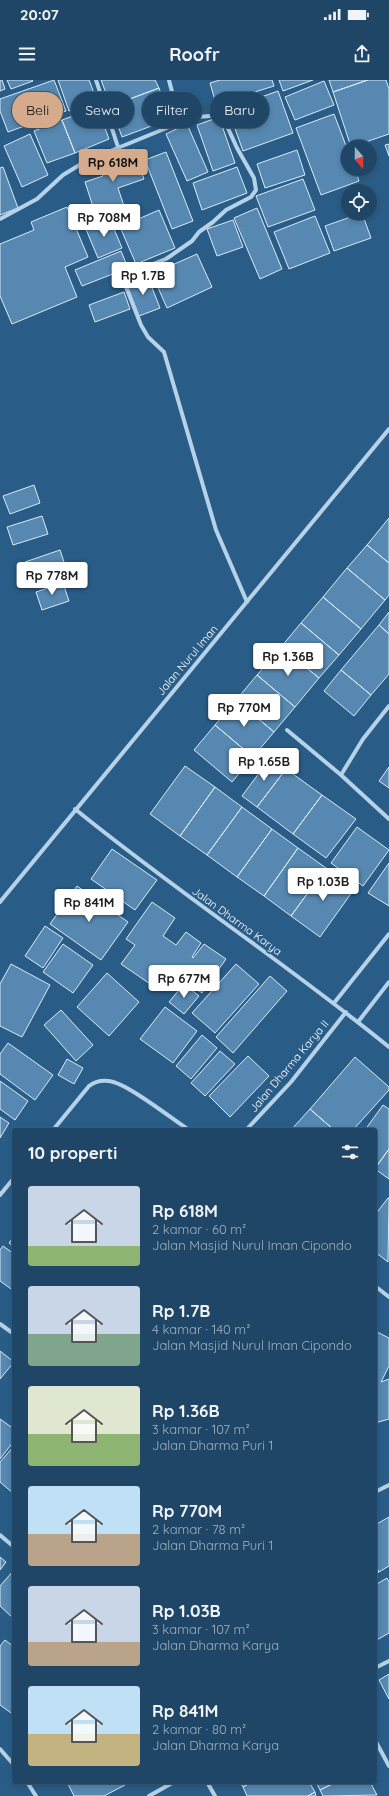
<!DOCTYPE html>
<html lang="id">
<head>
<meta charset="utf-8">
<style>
  :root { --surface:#1f4666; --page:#2c506f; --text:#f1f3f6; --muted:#a1b1bf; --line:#3c5e7a; --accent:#d6ab8b }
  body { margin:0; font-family:Quicksand,sans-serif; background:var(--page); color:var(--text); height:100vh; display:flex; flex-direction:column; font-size:15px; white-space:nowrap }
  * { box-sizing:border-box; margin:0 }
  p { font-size:13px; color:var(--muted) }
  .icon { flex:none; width:22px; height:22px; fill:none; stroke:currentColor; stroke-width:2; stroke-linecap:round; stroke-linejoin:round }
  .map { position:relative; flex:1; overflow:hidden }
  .details { position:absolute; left:12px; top:1048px; width:365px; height:656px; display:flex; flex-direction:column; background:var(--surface); border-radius:4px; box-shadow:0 2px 6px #0003,0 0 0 1px var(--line) }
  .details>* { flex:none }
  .banner { position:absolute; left:12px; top:12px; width:365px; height:36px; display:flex; gap:8px }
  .needle { width:26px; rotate:160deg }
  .tools { position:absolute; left:341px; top:60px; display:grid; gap:8px }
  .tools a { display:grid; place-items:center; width:36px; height:36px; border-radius:50%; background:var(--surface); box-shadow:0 2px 6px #0003,0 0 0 1px var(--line); font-size:20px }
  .price { position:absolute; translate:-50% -34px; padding:0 9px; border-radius:4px; background:#fff; color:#222; font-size:13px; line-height:26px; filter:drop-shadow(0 1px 2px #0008) }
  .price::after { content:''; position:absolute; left:50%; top:24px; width:12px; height:9px; margin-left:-6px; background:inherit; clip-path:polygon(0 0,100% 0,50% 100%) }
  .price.current { background:var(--accent); color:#111 }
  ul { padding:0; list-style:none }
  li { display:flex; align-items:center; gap:12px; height:100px; padding:0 16px }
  li span { display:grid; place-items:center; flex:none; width:112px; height:80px; border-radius:4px; color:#555 }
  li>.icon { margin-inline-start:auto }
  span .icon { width:48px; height:48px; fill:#fffc; stroke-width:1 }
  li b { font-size:17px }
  h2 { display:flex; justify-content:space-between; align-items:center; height:48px; padding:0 16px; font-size:17px }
  .chip { padding:0 14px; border-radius:18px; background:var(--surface); box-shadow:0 2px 6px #0003,0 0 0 1px var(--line); font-size:14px; line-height:36px }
  .chip.current { background:var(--accent); color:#111 }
  .status { display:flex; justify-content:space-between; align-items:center; height:28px; padding:0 20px; background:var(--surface); direction:ltr }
  .status svg { height:11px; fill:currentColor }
  header { display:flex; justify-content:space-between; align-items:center; height:52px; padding:0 16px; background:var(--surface); font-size:18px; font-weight:700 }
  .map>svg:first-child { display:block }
  .building { fill:#5688b1; stroke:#d9eaf7 }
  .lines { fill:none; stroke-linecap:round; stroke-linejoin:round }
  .street { stroke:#b6d2e8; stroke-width:4 }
  .labels { text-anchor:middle; stroke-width:3.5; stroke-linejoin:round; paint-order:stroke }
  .street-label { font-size:11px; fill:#fff; stroke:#295d88 }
</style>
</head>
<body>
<div class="status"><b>20:07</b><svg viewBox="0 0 49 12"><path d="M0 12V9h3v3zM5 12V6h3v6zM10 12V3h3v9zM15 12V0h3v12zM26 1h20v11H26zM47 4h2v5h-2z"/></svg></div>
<header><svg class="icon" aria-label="menu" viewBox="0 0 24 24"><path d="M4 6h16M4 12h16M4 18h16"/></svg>Roofr<svg class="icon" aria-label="share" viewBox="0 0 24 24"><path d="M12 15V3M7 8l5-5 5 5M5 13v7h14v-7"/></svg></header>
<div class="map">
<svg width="389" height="1716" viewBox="0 0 389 1716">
  <rect width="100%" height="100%" fill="#295d88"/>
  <path class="building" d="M0 0H2L5 9 0 11Z
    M7 0H32L33 1 11 9Z
    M54 0 66 31 8 52 0 31V19Z
    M58 0H89L97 21 69 31Z
    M101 0H155L159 8 111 26Z
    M220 0H272L274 6 216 24 210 3Z
    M279 0H313L283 11Z
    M329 0H368L333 12Z
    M368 0H386L389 9V54L351 67 333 12Z
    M324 1 334 25 295 40 285 17Z
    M159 8 170 39 122 57 111 26Z
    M278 11 293 53 243 71 228 29Z
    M97 27 109 59 75 73 62 40Z
    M334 34 348 71V89H355L359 101 321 115 296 48Z
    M219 37 235 83 213 91 197 45Z
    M62 40 75 73 47 83 34 51Z
    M187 44 208 92 187 101 166 54Z
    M30 54 48 95 22 107 4 66Z
    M389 64V76L385 65Z
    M134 69 144 99 118 108 125 129 97 139 85 102 103 96 98 81Z
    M297 70 305 95 265 108 257 84Z
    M166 72 193 141 172 149 145 80Z
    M3 87 18 128 0 135V88Z
    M237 87 247 113 202 130 193 103Z
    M303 99 315 130 268 147 256 116Z
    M67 127 88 177 65 187 77 217 12 244 0 216V164L34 150 31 142Z
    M257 128 282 189 260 199 234 138Z
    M159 130 175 168 136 184 120 147Z
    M362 133 371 158 334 171 325 146Z
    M315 136 330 173 289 189 274 152Z
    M109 137 122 168 98 178 85 147Z
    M233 140 243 167 217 176 207 149Z
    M121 171 128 188 82 206 75 190Z
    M197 174 212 207 167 228 152 194Z
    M147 195 160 228 139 236 126 203Z
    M124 212 130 229 95 242 89 225Z
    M34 405 40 423 10 434 3 416Z
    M42 436 48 454 13 465 7 447Z
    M389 438V483L367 465Z
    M367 465 389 483V515L385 520 347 488Z
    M60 470 66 488 32 500 25 482Z
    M347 488 385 520 361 549 323 517Z
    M63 503 69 521 42 530 36 512Z
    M323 517 361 549 339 575 301 543Z
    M389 532V554L379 545Z
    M301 543 339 575 319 598 281 567Z
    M379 545 389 554V594L371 615 341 590Z
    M281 567 319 598 295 627 257 595Z
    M341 590 371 615 354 636 324 611Z
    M257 595 295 627 274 652 236 620Z
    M236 620 274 652 253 677 215 645Z
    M215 645 253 677 232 702 194 670Z
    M271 677 286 689 257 727 242 716Z
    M185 686 215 707 180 756 150 734Z
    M389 687V708L379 701Z
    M286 689 322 715 293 754 257 727Z
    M215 707 242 727 207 775 180 756Z
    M322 715 356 739 326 778 293 754Z
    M242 727 272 749 237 797 207 775Z
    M357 747 389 770 363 806 331 783Z
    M272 749 298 768 264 816 237 797Z
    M298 768 326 788 291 836 264 816Z
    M112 769 157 800 135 830 91 799Z
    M389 783V826L368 813Z
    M326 788 355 808 320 857 291 836Z
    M77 806 128 842 101 880 50 844Z
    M152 822 175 838 163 856 176 865 186 852 201 863 192 877 193 878 204 864 226 879 202 913 169 890 156 908 121 884 135 865 126 859Z
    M45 846 63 858 43 888 25 876Z
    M63 864 93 885 73 913 43 892Z
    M11 884 50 905 22 957 0 946V904Z
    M236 884 259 904 215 953 192 933Z
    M107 893 139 922 109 956 77 927Z
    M270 896 287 911 233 973 216 957Z
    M184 904 199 916 184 934 169 922Z
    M165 927 197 951 173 983 140 959Z
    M61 930 93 965 76 981 44 945Z
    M202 955 217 968 191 999 176 986Z
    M8 963 53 995 35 1020 0 994V974Z
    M220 971 235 984 205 1016 191 1003Z
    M248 976 269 996 230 1037 209 1016Z
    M355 977 389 1007V1010L353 1050H334L310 1029Z
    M67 979 83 988 74 1004 58 995Z
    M0 1001 28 1021 15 1040 0 1029Z
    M383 1025 389 1029V1069L375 1088V1050H365Z
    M310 1029 334 1050H291Z
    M0 1037 9 1043 0 1058Z
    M389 1069V1099L375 1089Z
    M388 1118H389L388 1182 375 1172V1135Z
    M14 1156V1167L9 1163Z
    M3 1166 14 1174V1211L0 1201V1170Z
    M375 1251 389 1258V1286L381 1302 389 1299V1339L375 1343Z
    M0 1271 14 1282 0 1299Z
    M0 1339 14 1349V1361L0 1379Z
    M14 1366V1414L0 1402V1382Z
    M389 1437V1486L379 1492 375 1485V1445Z
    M0 1477 6 1482 0 1490Z
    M375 1485 379 1492 375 1494Z
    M14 1490V1539L0 1526V1506Z
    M387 1498 389 1502V1553L375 1561V1505Z
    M5 1560 14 1567V1635L0 1625V1566Z
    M389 1594V1619L379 1600Z
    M67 1702H123L125 1705 104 1716H74Z
    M240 1702H252L243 1707Z
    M252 1702H309L315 1712 308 1716H247L243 1707Z
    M316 1702H336L320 1710Z
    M336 1702H370L377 1715 323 1716 320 1710Z
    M315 1712 316 1716H308Z"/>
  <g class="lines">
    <path class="street" d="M96 0 118 67
      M175 37 185 38 222 35 237 68 254 98 256 110 251 117 226 130 213 142 199 152 192 161 166 179 129 193 125 198 124 202 141 245 148 257 164 272 216 450 247 522
      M0 139 37 119 63 95 86 81 169 47C182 36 172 14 169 0
      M287 650 341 695 389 739
      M341 695 363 659 389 626
      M75 729C177 812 287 884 389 967
      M0 822 389 349
      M334 923 389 854
      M358 942 389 902
      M53 1050 89 1006C94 1002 102 1000 109 1001 127 1003 172 1039 189 1050
      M246 1050 291 1002 346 932
      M0 1115 14 1098
      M375 1206 389 1217
      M0 1244 14 1254
      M375 1412 389 1405
      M0 1455 14 1467
      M375 1588 389 1581
      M375 1660 389 1686
      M0 1669 14 1685
      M27 1702 36 1716
      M207 1702 215 1716
      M149 1716 174 1702"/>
  </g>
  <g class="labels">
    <g class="street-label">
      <text transform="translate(187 580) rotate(-50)" y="4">Jalan Nurul Iman</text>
      <text transform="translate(237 841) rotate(36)" y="4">Jalan Dharma Karya</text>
      <text transform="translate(289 986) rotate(-50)" y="4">Jalan Dharma Karya II</text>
    </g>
  </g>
</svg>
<div class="tools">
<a><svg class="needle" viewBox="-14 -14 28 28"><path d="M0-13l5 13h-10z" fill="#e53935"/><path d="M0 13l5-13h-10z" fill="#a1b1bf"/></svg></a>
<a><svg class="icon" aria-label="locate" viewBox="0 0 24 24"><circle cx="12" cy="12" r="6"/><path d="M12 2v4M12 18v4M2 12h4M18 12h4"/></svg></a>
</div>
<b class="price current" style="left:113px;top:103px">Rp 618M</b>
<b class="price" style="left:104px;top:158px">Rp 708M</b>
<b class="price" style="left:143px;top:216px">Rp 1.7B</b>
<b class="price" style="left:52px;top:516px">Rp 778M</b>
<b class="price" style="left:288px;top:597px">Rp 1.36B</b>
<b class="price" style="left:244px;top:648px">Rp 770M</b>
<b class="price" style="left:264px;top:702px">Rp 1.65B</b>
<b class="price" style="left:323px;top:822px">Rp 1.03B</b>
<b class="price" style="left:89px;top:843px">Rp 841M</b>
<b class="price" style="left:184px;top:919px">Rp 677M</b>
<div class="banner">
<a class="chip current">Beli</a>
<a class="chip">Sewa</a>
<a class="chip">Filter</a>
<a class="chip">Baru</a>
</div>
<section class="details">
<h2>10 properti<svg class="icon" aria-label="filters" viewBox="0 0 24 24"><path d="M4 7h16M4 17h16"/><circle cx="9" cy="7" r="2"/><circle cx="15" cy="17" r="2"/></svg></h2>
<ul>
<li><span style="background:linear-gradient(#c9d6e8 75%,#8fb573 0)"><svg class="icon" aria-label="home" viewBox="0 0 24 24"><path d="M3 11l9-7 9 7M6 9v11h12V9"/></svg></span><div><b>Rp 618M</b><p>2 kamar · 60 m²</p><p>Jalan Masjid Nurul Iman Cipondo</p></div></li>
<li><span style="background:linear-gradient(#c9d6e8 60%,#7fa58c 0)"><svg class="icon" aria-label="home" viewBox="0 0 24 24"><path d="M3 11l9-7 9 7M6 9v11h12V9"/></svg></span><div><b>Rp 1.7B</b><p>4 kamar · 140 m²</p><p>Jalan Masjid Nurul Iman Cipondo</p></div></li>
<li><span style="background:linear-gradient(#dfe7d0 60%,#8fb573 0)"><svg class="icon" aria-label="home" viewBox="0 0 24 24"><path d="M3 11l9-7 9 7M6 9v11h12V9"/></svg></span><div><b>Rp 1.36B</b><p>3 kamar · 107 m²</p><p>Jalan Dharma Puri 1</p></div></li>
<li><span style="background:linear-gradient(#bfe0f5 60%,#b9a48a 0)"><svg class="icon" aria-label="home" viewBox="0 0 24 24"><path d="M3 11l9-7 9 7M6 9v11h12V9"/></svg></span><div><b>Rp 770M</b><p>2 kamar · 78 m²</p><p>Jalan Dharma Puri 1</p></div></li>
<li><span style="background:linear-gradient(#c9d6e8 70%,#b9a48a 0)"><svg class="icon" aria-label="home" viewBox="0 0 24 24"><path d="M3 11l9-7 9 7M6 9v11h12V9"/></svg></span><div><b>Rp 1.03B</b><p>3 kamar · 107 m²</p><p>Jalan Dharma Karya</p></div></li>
<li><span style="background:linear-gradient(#bfe0f5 60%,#c2b280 0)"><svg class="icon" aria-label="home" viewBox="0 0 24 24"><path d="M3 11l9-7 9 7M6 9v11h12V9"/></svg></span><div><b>Rp 841M</b><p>2 kamar · 80 m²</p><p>Jalan Dharma Karya</p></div></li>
</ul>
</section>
</div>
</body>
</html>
